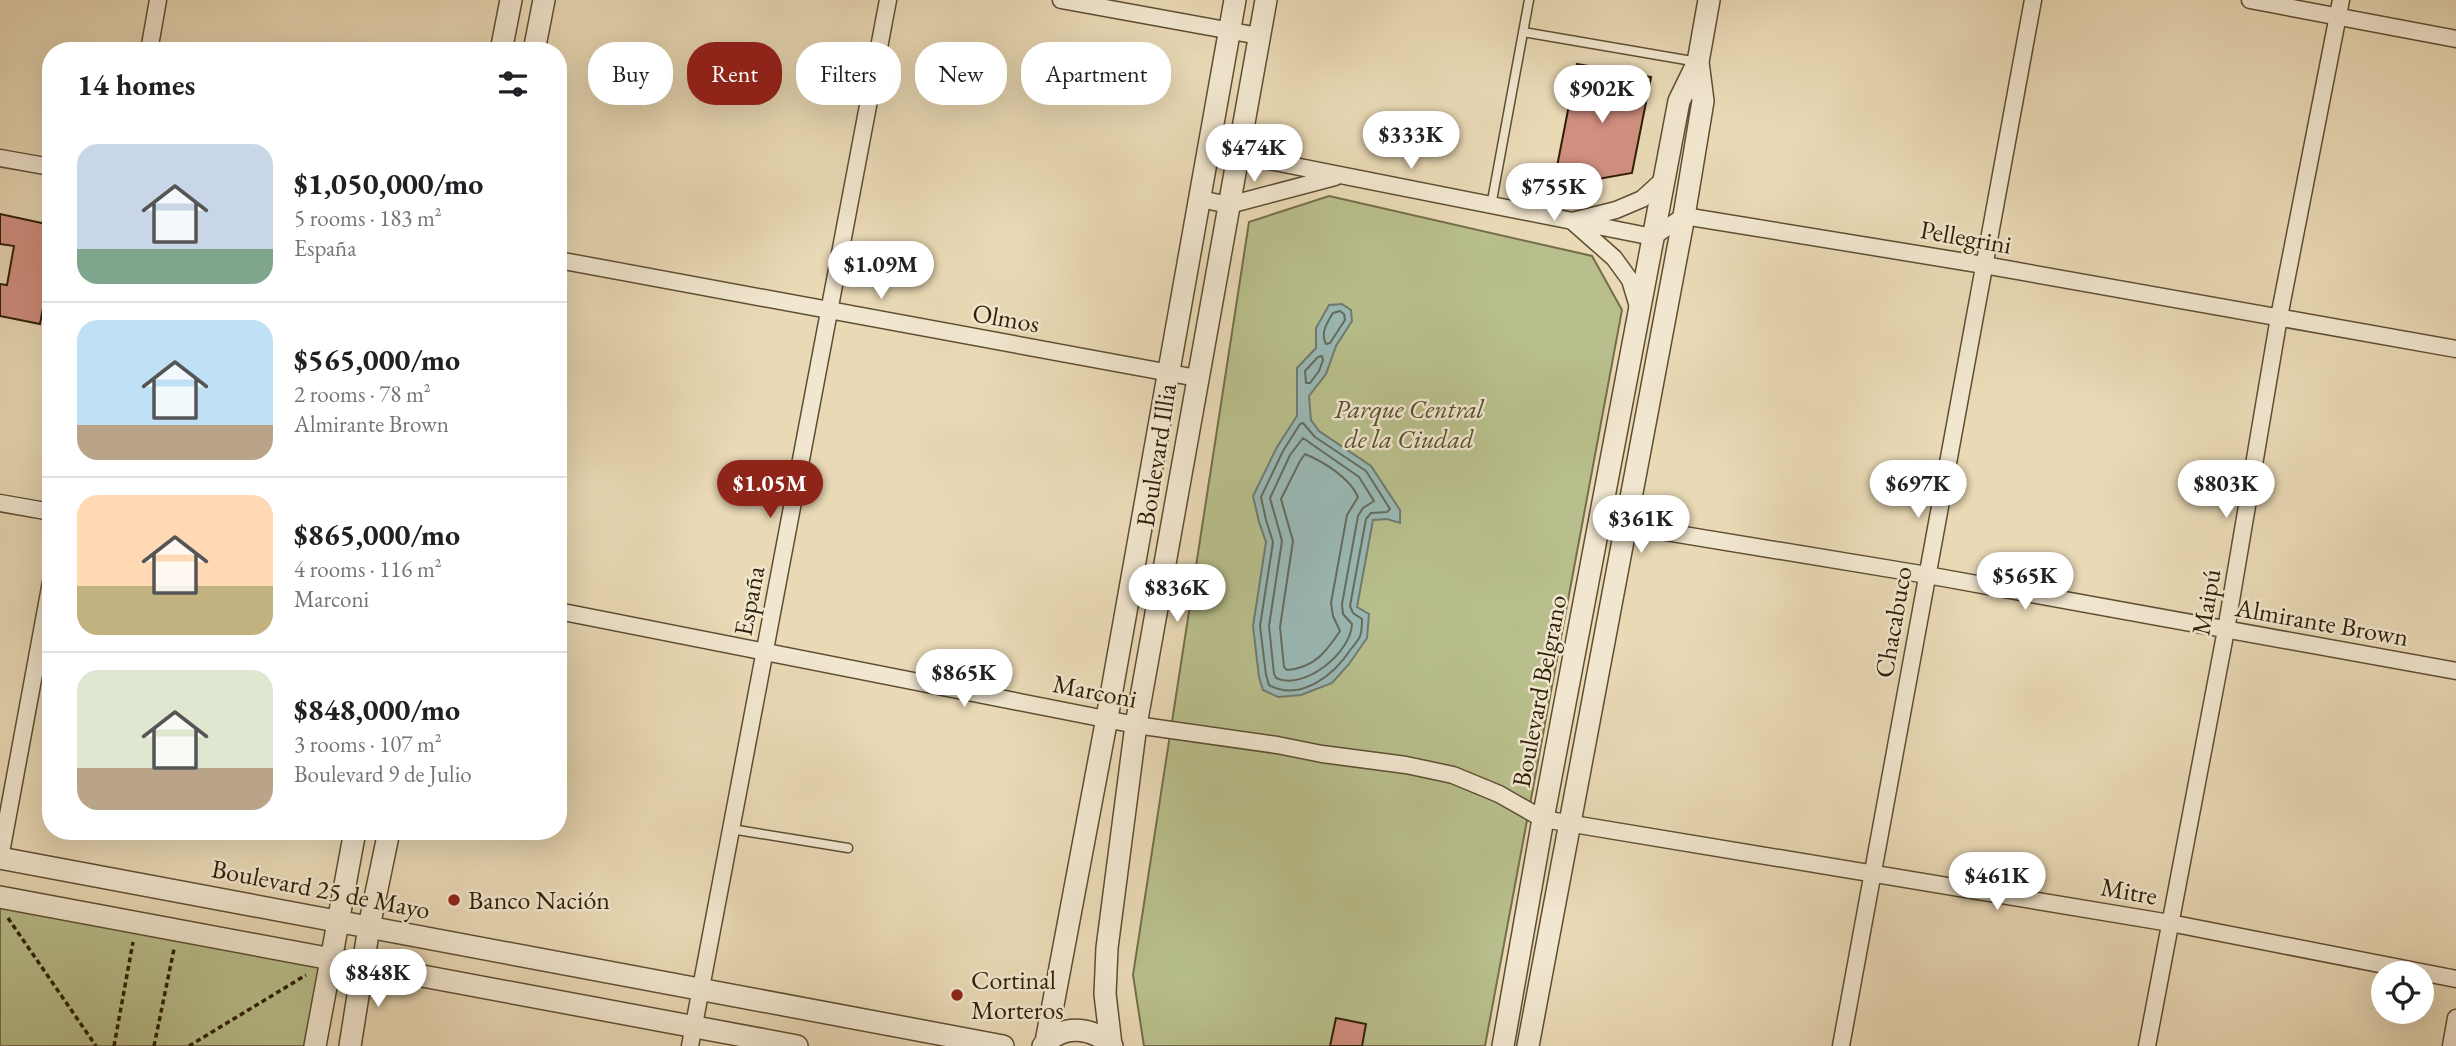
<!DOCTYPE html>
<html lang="en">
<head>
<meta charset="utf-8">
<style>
  :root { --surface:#fff; --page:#f6f6f6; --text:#202124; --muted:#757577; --line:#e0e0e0; --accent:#8f2418 }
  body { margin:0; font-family:"EB Garamond",serif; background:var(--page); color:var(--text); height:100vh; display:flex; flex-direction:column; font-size:26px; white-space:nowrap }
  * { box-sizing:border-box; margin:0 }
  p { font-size:23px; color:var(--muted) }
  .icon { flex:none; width:38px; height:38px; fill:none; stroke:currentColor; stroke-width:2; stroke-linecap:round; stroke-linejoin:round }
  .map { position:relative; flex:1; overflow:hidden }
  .panel { position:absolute; left:42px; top:42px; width:525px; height:798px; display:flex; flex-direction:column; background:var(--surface); border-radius:28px; box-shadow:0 7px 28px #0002 }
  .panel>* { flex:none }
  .hud { position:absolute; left:588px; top:42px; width:665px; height:63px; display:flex; gap:14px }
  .controls { position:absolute; left:2371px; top:961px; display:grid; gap:14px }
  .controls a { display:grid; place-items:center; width:63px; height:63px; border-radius:50%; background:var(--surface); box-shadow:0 7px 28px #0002; font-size:35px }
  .price { position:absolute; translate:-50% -60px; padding:0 16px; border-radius:24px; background:#fff; color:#222; font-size:23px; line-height:46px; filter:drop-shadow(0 2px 4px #0008) }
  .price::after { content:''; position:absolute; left:50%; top:42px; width:21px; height:16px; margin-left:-10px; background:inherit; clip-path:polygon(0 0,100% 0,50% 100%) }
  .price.active { background:var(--accent); color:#fff }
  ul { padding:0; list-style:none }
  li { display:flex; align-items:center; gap:21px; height:175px; padding:0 35px }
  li+li { border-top:2px solid var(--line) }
  li span { display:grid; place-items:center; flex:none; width:196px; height:140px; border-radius:21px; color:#555 }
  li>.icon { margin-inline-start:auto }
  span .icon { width:84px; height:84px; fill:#fffc; stroke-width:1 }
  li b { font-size:30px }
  h2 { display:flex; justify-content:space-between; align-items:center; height:84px; padding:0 35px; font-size:30px }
  .chip { padding:0 24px; border-radius:28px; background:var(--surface); box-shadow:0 7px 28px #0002; font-size:24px; line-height:63px }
  .chip.active { background:var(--accent); color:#fff }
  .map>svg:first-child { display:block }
  .green { fill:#b8bf8c; stroke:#746f4a; stroke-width:2 }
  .water { fill:#9ab9b6; stroke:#6f7b70; stroke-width:2 }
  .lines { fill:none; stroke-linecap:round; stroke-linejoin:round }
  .shore { stroke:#646c5e; stroke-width:2 }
  .building { fill:#d18f80; stroke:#2f1f07; stroke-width:2 }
  .service-casing { stroke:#5e4e32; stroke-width:11 }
  .minor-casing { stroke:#5e4e32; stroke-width:19 }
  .tertiary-casing { stroke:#5e4e32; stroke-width:24 }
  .path { stroke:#2f1f07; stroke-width:3.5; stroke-dasharray:5 3.5; stroke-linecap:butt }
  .service { stroke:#f1e6cf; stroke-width:8 }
  .minor { stroke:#f1e6cf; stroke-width:16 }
  .tertiary { stroke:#f1e6cf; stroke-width:21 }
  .poi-dot { fill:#8f2418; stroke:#f1e6cf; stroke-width:2.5 }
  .labels { text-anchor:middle; stroke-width:5; stroke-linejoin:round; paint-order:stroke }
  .street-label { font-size:26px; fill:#2f1f07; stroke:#f1e6cf }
  .park-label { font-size:26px; font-style:italic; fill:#584f2f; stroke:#f1e6cf }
  .poi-label { font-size:26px; fill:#2f1f07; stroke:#f1e6cf; text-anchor:start }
</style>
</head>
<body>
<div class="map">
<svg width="2456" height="1046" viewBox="0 0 2456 1046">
  <rect width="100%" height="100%" fill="#e9d9b5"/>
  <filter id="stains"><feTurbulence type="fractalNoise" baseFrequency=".00286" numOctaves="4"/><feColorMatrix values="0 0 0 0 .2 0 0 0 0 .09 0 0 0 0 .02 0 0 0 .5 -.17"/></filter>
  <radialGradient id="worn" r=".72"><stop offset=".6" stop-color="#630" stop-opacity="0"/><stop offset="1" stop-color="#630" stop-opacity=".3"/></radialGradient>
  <path class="green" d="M1329 196 1592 256 1622 310 1485 1046H1144L1133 975 1249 222Z
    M0 897 332 959 315 1046H0Z"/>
  <path class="water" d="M1342 304 1351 310 1352 321 1336 346 1326 374 1309 396 1311 420 1319 431 1371 466 1400 510V523L1387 519 1373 520 1357 607 1369 614 1367 638 1349 664 1332 683 1301 695 1278 697 1263 690 1259 677 1253 626 1266 542 1259 522 1253 496 1277 447 1297 416V368L1316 348V328L1329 305Z"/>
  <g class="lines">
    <path class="shore" d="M1340 311 1344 314 1345 320 1330 343 1326 344C1320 333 1327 323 1333 313Z
      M1322 356 1323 360 1319 371 1310 383H1306L1305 371 1318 357Z
      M1303 423 1315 437 1366 471 1390 509 1387 512 1371 513 1366 519 1350 606 1353 613 1362 619C1362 624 1362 631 1360 636 1359 640 1354 645 1351 649 1334 675 1301 702 1269 685L1266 675 1260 626 1273 542 1266 520 1261 497 1283 451 1300 424Z
      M1303 438 1359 477 1374 501 1363 508 1358 516 1342 604 1343 614 1352 624C1351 653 1304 691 1276 678L1274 674 1269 626 1282 541 1270 498 1290 455Z
      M1305 454C1324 462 1350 478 1358 497L1347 515 1331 603 1333 616 1340 631C1326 652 1314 668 1287 670L1284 667 1280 627 1293 541 1281 499 1300 461Z"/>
  </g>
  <path class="building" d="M1577 64 1651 77 1632 173 1553 187Z
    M0 214 51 225V265L40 324 0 316V284L7 285 14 246 0 244Z
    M1336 1018 1366 1024 1362 1046H1330Z"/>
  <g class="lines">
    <defs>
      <path id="service" d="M1523 32 1698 62
        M1491 206 1529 0
        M731 829 848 848"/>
      <path id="minor" d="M1061 0 1259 36
        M2250 0 2456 39
        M149 51 158 0
        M1209 149 1653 237 1684 216 1984 265 2456 349
        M0 158 51 167
        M1200 199 1229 205 1335 177
        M558 260 1197 378
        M1639 310 1630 280 1614 258 1572 221 1616 210 1642 199 1664 179
        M0 503 51 512
        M1599 521 1927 575 2456 671
        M558 611 1136 725 1277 745 1322 754 1406 765 1453 775 1499 794 1543 819 2170 923 2456 979
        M0 858 51 582
        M690 1046 888 0
        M1841 1046 2033 0
        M2147 1046 2226 630 2279 317 2341 0
        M2451 1046 2456 1018"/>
      <path id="tertiary" d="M501 51 511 0
        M534 51 544 0
        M0 858 1003 1046
        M0 897 797 1046
        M1046 1042 1107 718 1235 0
        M1111 1045 1105 994 1107 948 1136 725 1266 0
        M315 1046 355 831
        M350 1046 369 927 389 831
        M1043 1046C1063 1023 1092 1027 1112 1046
        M1503 1046 1543 819 1679 101 1698 62 1709 0
        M1528 1046 1684 216 1703 101 1698 62"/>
    </defs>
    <use href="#service" class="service-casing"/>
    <use href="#minor" class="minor-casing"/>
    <use href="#tertiary" class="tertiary-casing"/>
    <path class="path" d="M8 918 96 1046
      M114 1046 133 942
      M154 1046 174 949
      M189 1046 306 975"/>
    <use href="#service" class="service"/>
    <use href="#minor" class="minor"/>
    <use href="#tertiary" class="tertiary"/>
  </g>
  <g class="poi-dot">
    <circle cx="454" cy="900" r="7"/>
    <circle cx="957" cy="995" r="7"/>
  </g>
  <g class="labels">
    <g class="street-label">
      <text transform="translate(1966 237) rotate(10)" y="9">Pellegrini</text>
      <text transform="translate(1006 318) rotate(10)" y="9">Olmos</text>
      <text transform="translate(1156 455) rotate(-81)" y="9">Boulevard Illia</text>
      <text transform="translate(749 601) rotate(-79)" y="9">España</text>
      <text transform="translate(2206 602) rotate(-80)" y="9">Maipú</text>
      <text transform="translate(1893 622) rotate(-80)" y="9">Chacabuco</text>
      <text transform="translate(2322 622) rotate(10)" y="9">Almirante Brown</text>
      <text transform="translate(1095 691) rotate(11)" y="9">Marconi</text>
      <text transform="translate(1539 691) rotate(-79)" y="9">Boulevard Belgrano</text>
      <text transform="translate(321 889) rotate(11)" y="9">Boulevard 25 de Mayo</text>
      <text transform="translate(2129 891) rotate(10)" y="9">Mitre</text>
    </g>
    <g class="park-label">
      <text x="1409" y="418">Parque Central<tspan x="1409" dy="30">de la Ciudad</tspan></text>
    </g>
    <g class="poi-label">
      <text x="468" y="909">Banco Nación</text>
      <text x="971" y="989">Cortinal<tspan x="971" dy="30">Morteros</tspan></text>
    </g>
  </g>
  <rect width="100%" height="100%" filter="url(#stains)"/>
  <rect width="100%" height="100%" fill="url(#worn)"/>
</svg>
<div class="controls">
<a><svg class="icon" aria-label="locate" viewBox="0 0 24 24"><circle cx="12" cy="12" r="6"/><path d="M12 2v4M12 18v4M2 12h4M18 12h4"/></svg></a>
</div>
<b class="price" style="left:1602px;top:125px">$902K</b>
<b class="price" style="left:1411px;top:171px">$333K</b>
<b class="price" style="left:1254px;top:184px">$474K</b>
<b class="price" style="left:1554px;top:223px">$755K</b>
<b class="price" style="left:881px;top:301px">$1.09M</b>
<b class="price active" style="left:770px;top:520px">$1.05M</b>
<b class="price" style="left:1918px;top:520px">$697K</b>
<b class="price" style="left:2226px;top:520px">$803K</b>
<b class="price" style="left:1641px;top:555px">$361K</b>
<b class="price" style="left:2025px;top:612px">$565K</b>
<b class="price" style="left:1177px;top:624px">$836K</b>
<b class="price" style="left:964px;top:709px">$865K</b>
<b class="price" style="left:1997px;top:912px">$461K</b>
<b class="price" style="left:378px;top:1009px">$848K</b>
<div class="hud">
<a class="chip">Buy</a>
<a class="chip active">Rent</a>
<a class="chip">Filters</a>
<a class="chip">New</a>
<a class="chip">Apartment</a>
</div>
<section class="panel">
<h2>14 homes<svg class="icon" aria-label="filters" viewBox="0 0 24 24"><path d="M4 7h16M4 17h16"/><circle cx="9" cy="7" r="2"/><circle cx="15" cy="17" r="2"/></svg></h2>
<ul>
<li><span style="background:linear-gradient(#c9d6e8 75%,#7fa58c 0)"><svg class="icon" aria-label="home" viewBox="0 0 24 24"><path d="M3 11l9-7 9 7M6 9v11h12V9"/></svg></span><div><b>$1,050,000/mo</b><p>5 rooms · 183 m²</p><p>España</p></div></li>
<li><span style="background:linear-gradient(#bfe0f5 75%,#b9a48a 0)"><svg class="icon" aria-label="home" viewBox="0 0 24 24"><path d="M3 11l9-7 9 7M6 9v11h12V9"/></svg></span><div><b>$565,000/mo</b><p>2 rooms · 78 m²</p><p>Almirante Brown</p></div></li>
<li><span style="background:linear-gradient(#ffd9b3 65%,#c2b280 0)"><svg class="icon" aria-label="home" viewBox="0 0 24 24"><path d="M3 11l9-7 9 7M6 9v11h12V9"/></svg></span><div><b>$865,000/mo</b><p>4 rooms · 116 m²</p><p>Marconi</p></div></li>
<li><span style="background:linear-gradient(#dfe7d0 70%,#b9a48a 0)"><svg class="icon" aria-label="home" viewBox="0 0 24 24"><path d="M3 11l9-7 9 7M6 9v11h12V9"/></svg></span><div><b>$848,000/mo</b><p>3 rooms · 107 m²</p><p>Boulevard 9 de Julio</p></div></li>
</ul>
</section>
</div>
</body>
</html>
